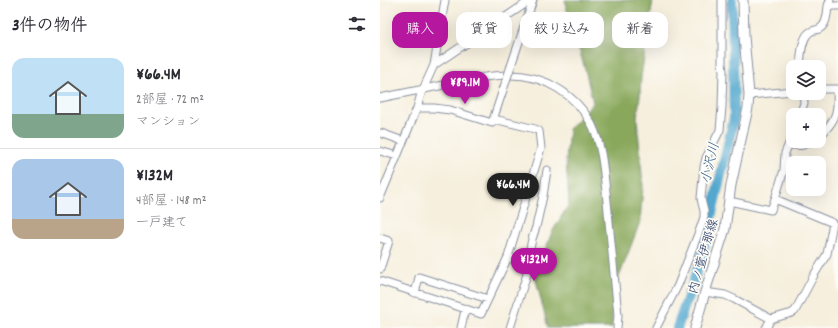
<!DOCTYPE html>
<html lang="ja">
<head>
<meta charset="utf-8">
<style>
  :root { --surface:#fff; --page:#f7f7f7; --text:#2b2b33; --muted:#7c7c81; --line:#e1e1e2; --accent:#b5179e }
  body { margin:0; font-family:Dekko,"Klee One",sans-serif; background:var(--page); color:var(--text); height:100vh; display:flex; flex-direction:column; font-size:15px; white-space:nowrap }
  * { box-sizing:border-box; margin:0 }
  p { font-size:13px; color:var(--muted) }
  .icon { flex:none; width:22px; height:22px; fill:none; stroke:currentColor; stroke-width:2; stroke-linecap:round; stroke-linejoin:round }
  .map { position:relative; flex:1; overflow:hidden }
  .sheet { display:flex; flex-direction:column; background:var(--surface); width:380px }
  .sheet>* { flex:none }
  .banner { position:absolute; left:12px; top:12px; width:380px; height:36px; display:flex; gap:8px }
  .tools { position:absolute; left:406px; top:60px; display:grid; gap:8px }
  .tools a { display:grid; place-items:center; width:40px; height:40px; border-radius:8px; background:var(--surface); box-shadow:0 4px 16px #0002; font-size:20px }
  .price { position:absolute; translate:-50% -34px; padding:0 9px; border-radius:14px; background:var(--accent); color:#fff; font-size:13px; line-height:26px; filter:drop-shadow(0 1px 2px #0008) }
  .price::after { content:''; position:absolute; left:50%; top:24px; width:12px; height:9px; margin-left:-6px; background:inherit; clip-path:polygon(0 0,100% 0,50% 100%) }
  .price.active { background:#222; color:#fff }
  ul { padding:0; list-style:none }
  li { display:flex; align-items:center; gap:12px; height:100px; padding:0 12px }
  li+li { border-top:1px solid var(--line) }
  li span { display:grid; place-items:center; flex:none; width:112px; height:80px; border-radius:12px; color:#555 }
  li>.icon { margin-inline-start:auto }
  span .icon { width:48px; height:48px; fill:#fffc; stroke-width:1 }
  li b { font-size:17px }
  h2 { display:flex; justify-content:space-between; align-items:center; height:48px; padding:0 12px; font-size:17px }
  .tag { padding:0 14px; border-radius:12px; background:var(--surface); box-shadow:0 4px 16px #0002; font-size:14px; line-height:36px }
  .tag.active { background:var(--accent); color:#fff }
  main { display:flex; flex:1; min-height:0 }
  .map>svg:first-child { display:block }
  .forest { fill:#89a85c; stroke:#526c5d }
  .lines { fill:none; stroke-linecap:round; stroke-linejoin:round }
  .river { stroke:#53a8cf; stroke-width:10 }
  .minor-casing { stroke:#888f9e; stroke-width:9 }
  .major-casing { stroke:#888f9e; stroke-width:11 }
  .minor { stroke:#fff; stroke-width:7 }
  .major { stroke:#fff; stroke-width:9 }
  .minor-bridge-casing { stroke:#888f9e; stroke-width:9; stroke-linecap:butt }
  .minor-bridge { stroke:#fff; stroke-width:7 }
  .labels { text-anchor:middle; stroke-width:3.5; stroke-linejoin:round; paint-order:stroke }
  .street-label { font-size:13px; fill:#1b2f5e; stroke:#fdfcf7 }
  .water-label { font-size:14px; font-style:italic; fill:#315f8b; stroke:#fdfcf7 }
</style>
</head>
<body>
<main>
<section class="sheet">
<h2>3件の物件<svg class="icon" aria-label="filters" viewBox="0 0 24 24"><path d="M4 7h16M4 17h16"/><circle cx="9" cy="7" r="2"/><circle cx="15" cy="17" r="2"/></svg></h2>
<ul>
<li><span style="background:linear-gradient(#bfe0f5 70%,#7fa58c 0)"><svg class="icon" aria-label="home" viewBox="0 0 24 24"><path d="M3 11l9-7 9 7M6 9v11h12V9"/></svg></span><div><b>¥66.4M</b><p>2部屋 · 72 m²</p><p>マンション</p></div></li>
<li><span style="background:linear-gradient(#a9c7e8 75%,#b9a48a 0)"><svg class="icon" aria-label="home" viewBox="0 0 24 24"><path d="M3 11l9-7 9 7M6 9v11h12V9"/></svg></span><div><b>¥132M</b><p>4部屋 · 148 m²</p><p>一戸建て</p></div></li>
</ul>
</section>
<div class="map">
<svg width="458" height="328" viewBox="0 0 458 328">
  <rect width="100%" height="100%" fill="#fdfcf7"/>
  <filter id="ink" filterUnits="userSpaceOnUse"><feTurbulence type="fractalNoise" baseFrequency=".025" numOctaves="2"/><feDisplacementMap in="SourceGraphic" scale="8" xChannelSelector="R" yChannelSelector="G"/><feConvolveMatrix kernelMatrix="1 2 1 2 8 2 1 2 1" color-interpolation-filters="sRGB"/></filter>
  <filter id="wash" filterUnits="userSpaceOnUse"><feTurbulence type="fractalNoise" baseFrequency=".012" numOctaves="4" result="noise"/><feDisplacementMap in="SourceGraphic" scale="16" xChannelSelector="R" yChannelSelector="G"/><feGaussianBlur stdDeviation="0.9" result="paint"/><feColorMatrix in="noise" values="0 0 0 0 0 0 0 0 0 0 0 0 0 0 0 0 0 1.4 0 .05"/><feComposite in="paint" operator="in"/></filter>
  <g filter="url(#wash)">
    <rect width="100%" height="100%" fill="#f6efdd"/>
    <path class="forest" d="M185 0H273L261 77 260 97 257 118 263 186 260 222 233 293 232 328H168L155 276 172 232 189 204 186 160 189 129 213 103 205 69 185 3Z"/>
    <g class="lines">
      <path class="river" d="M297 328 322 256 354 118 352 0"/>
    </g>
  </g>
  <g filter="url(#ink)">
    <g class="lines">
      <defs>
        <path id="minor" d="M450 0 448 6H458
          M54 65 151 0
          M131 66 153 0
          M420 67C421 57 421 38 430 32 433 30 437 30 439 29 447 25 447 14 448 6
          M439 89H458
          M369 95 413 91
          M0 98C20 94 40 90 59 86 82 81 107 75 131 75 164 75 197 95 212 125 223 147 224 176 227 201 231 239 234 277 238 315L237 328
          M37 108H54L70 110 112 123 123 90
          M420 115 424 103 423 93
          M1 133 23 141
          M439 136C446 131 454 121 456 112 458 105 457 96 457 89
          M409 144C419 146 422 147 431 141
          M0 151 17 156
          M0 198 37 108 41 94 54 65 65 0
          M349 201 391 210 395 199
          M0 238 9 241 0 269
          M128 257 147 263V274L130 328
          M147 263 152 239 156 227 163 196 167 170
          M0 281 101 314 128 257 161 148 159 131 155 129 114 119
          M325 292 345 295 354 299 391 319 412 313 415 311 434 275 447 254 453 223 395 199 404 170 405 153 413 134
          M35 293 39 277 108 299
          M81 328 85 310
          M276 328 298 285 320 229 324 217V211L322 203 321 198 324 167 326 158 340 130 342 107 343 71 342 63V0
          M386 328 391 319"/>
        <path id="major" d="M315 328 325 292 345 229 351 185 368 108 369 95 364 36 363 0"/>
      </defs>
      <use href="#minor" class="minor-casing"/>
      <use href="#major" class="major-casing"/>
      <use href="#minor" class="minor"/>
      <use href="#major" class="major"/>
      <defs>
        <path id="minor-bridge" d="M123 90 131 66"/>
      </defs>
      <use href="#minor-bridge" class="minor-bridge-casing"/>
      <use href="#minor-bridge" class="minor-bridge"/>
    </g>
  </g>
  <g class="labels">
    <g class="street-label">
      <text transform="translate(322 256) rotate(-74)" y="5">内ノ萱伊那線</text>
    </g>
    <g class="water-label">
      <text transform="translate(329 163) rotate(-77)" y="5">小沢川</text>
    </g>
  </g>
</svg>
<div class="tools">
<a><svg class="icon" aria-label="layers" viewBox="0 0 24 24"><path d="M12 4l9 5-9 5-9-5zM3 14l9 5 9-5"/></svg></a>
<a>+</a>
<a>−</a>
</div>
<b class="price" style="left:85px;top:105px">¥89.1M</b>
<b class="price active" style="left:133px;top:207px">¥66.4M</b>
<b class="price" style="left:154px;top:282px">¥132M</b>
<div class="banner">
<a class="tag active">購入</a>
<a class="tag">賃貸</a>
<a class="tag">絞り込み</a>
<a class="tag">新着</a>
</div>
</div>
</main>
</body>
</html>
